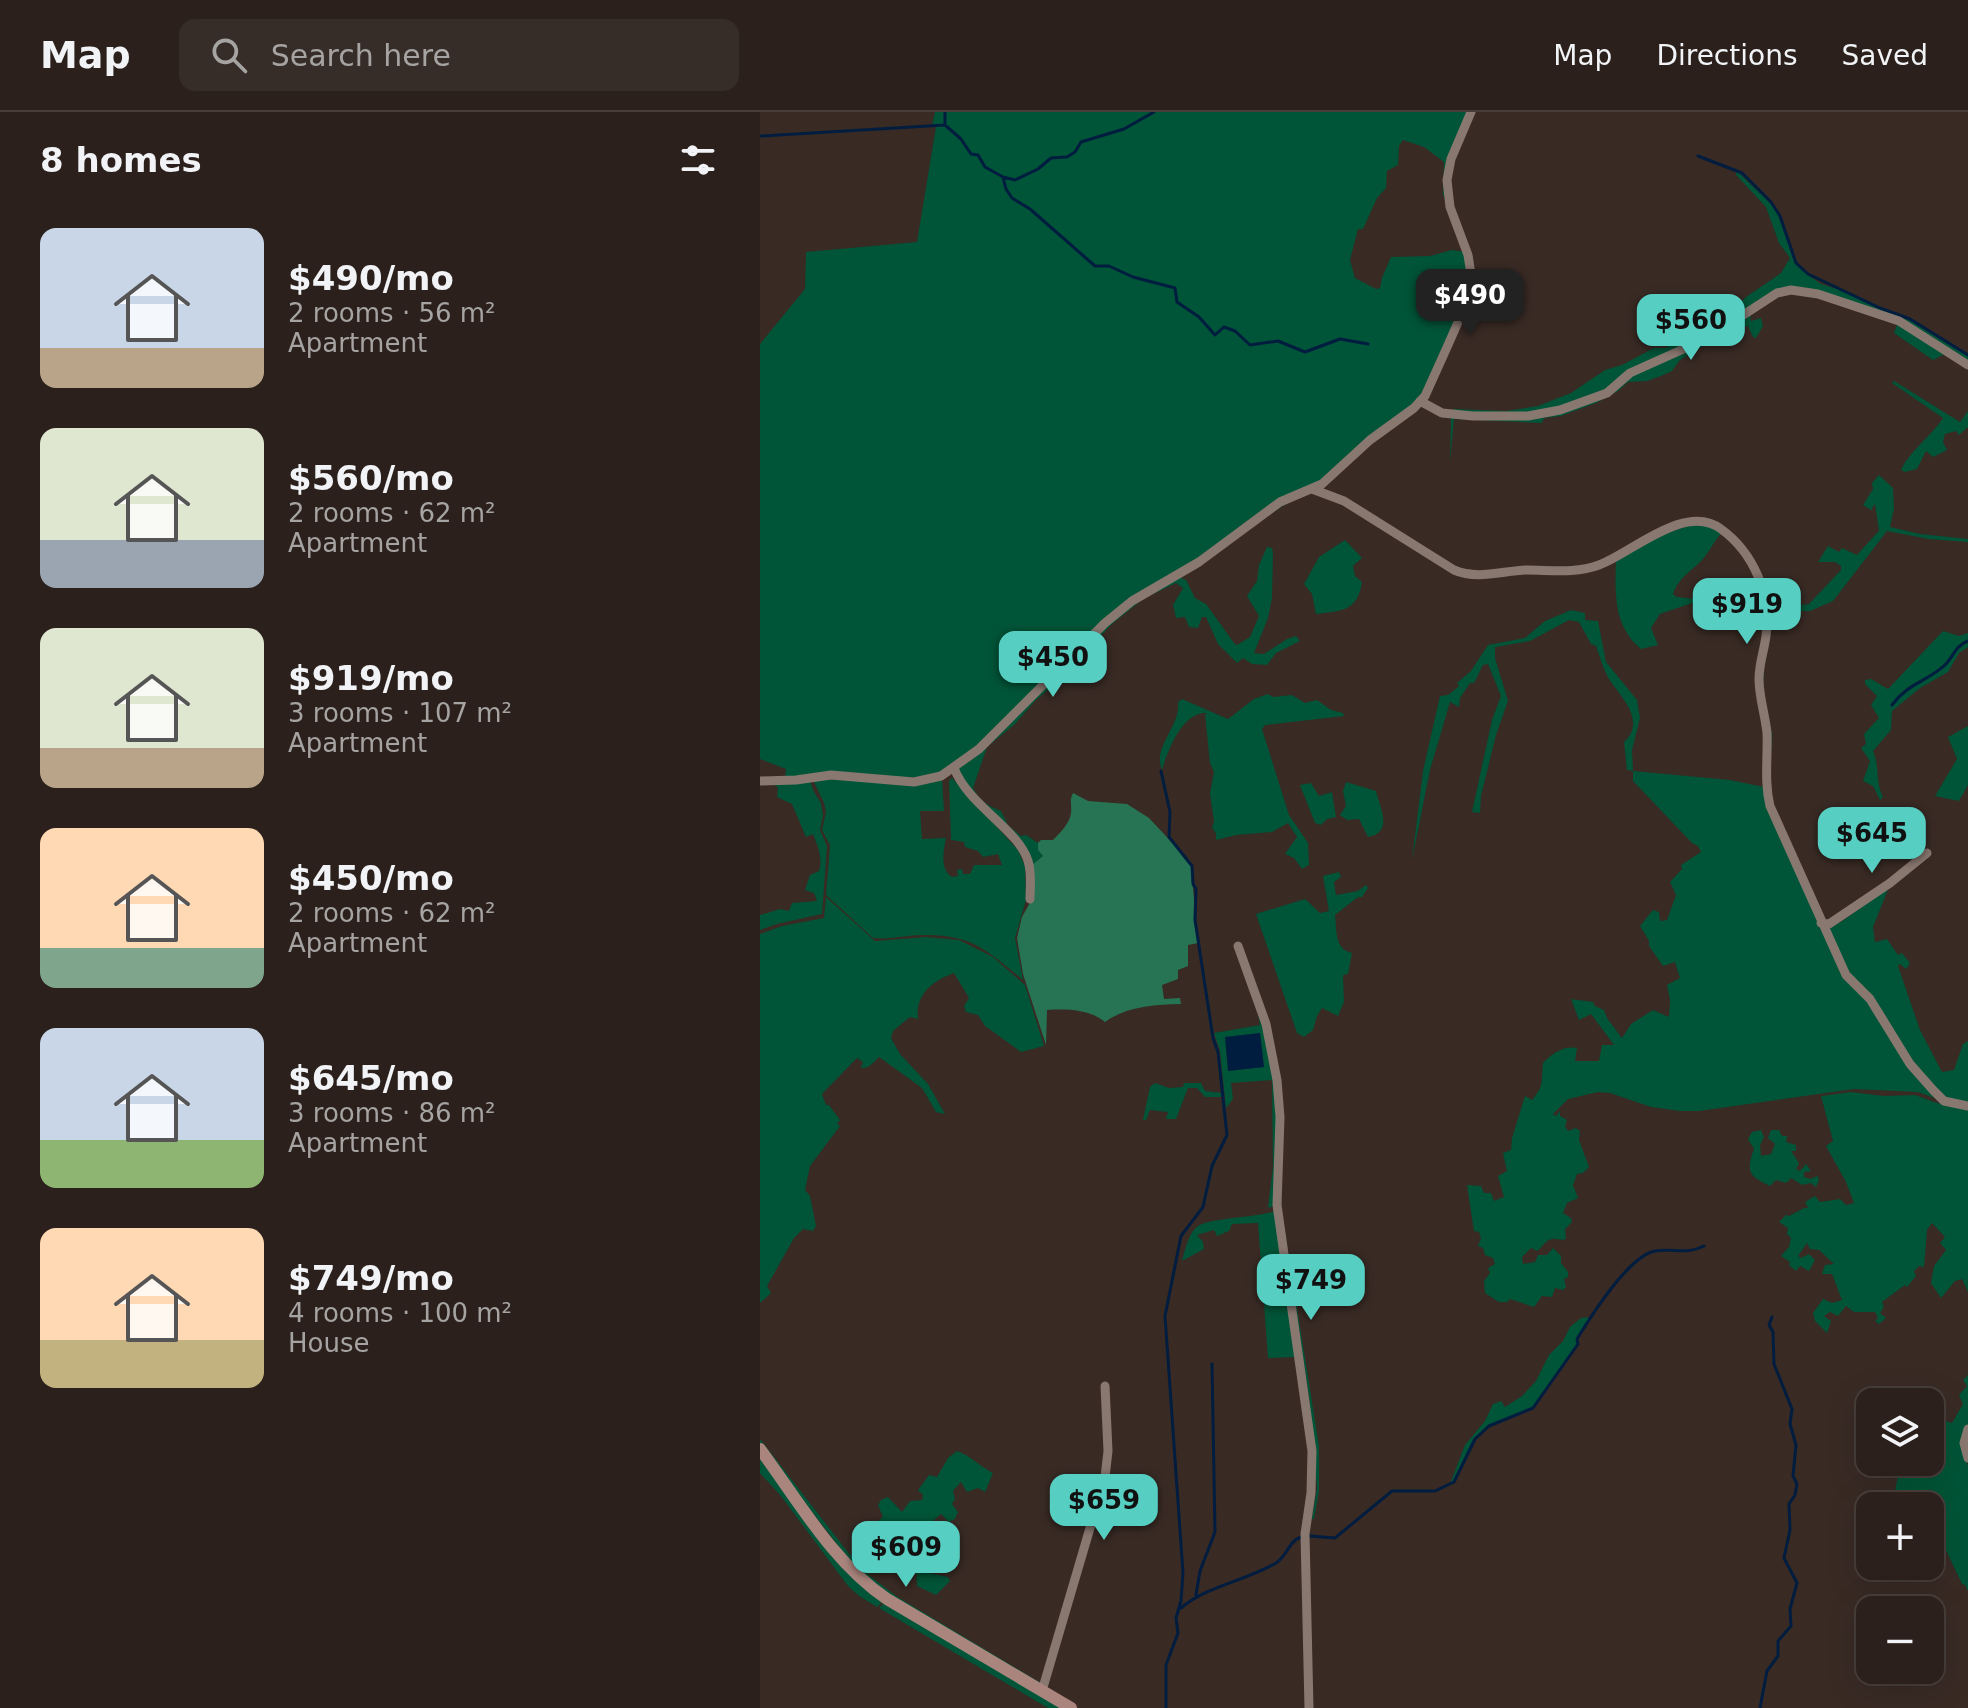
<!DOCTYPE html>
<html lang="en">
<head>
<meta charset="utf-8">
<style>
  :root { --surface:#2b201b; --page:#372d28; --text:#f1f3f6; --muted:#a6a3a3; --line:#473e3a; --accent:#57cec2 }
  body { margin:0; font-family:"DejaVu Sans",sans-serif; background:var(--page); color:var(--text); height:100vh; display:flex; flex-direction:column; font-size:30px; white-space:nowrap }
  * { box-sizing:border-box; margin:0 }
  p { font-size:26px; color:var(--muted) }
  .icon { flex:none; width:44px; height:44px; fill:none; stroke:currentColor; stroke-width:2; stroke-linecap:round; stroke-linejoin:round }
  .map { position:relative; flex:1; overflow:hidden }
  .sheet { display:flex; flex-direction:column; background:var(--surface); width:760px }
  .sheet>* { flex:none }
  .tools { position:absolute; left:1096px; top:1276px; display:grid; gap:16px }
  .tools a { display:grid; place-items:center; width:88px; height:88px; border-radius:16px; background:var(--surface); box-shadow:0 8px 32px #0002,0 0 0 2px var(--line); font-size:40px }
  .price { position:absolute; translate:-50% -68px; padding:0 18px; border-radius:16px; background:var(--accent); color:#111; font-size:26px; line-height:52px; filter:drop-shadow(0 2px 4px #0008) }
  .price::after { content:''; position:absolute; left:50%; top:48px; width:24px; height:18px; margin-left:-12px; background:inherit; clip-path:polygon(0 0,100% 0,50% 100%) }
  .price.active { background:#222; color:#fff }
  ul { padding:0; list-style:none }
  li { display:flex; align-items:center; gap:24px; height:200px; padding:0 40px }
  li span { display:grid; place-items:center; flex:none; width:224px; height:160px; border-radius:16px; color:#555 }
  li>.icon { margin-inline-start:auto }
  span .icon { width:96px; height:96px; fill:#fffc; stroke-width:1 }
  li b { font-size:34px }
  h2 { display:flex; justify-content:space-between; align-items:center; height:96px; padding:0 40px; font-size:34px }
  header { display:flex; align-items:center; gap:48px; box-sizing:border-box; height:112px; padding:0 40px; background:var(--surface); border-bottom:2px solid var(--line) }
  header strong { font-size:38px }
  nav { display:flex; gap:44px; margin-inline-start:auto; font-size:28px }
  .search { width:560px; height:72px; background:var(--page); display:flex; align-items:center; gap:20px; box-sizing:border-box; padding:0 28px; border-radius:16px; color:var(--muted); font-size:30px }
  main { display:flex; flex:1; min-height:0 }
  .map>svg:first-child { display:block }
  .green { fill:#005437 }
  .forest { fill:#267453 }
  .water { fill:#001d3f }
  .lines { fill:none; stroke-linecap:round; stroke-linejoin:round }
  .stream { stroke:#001d3f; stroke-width:3 }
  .street { stroke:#897870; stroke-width:9 }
  .secondary { stroke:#a9857d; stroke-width:12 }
</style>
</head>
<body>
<header>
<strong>Map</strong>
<div class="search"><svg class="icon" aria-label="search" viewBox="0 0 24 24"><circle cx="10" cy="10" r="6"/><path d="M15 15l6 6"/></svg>Search here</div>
<nav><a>Map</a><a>Directions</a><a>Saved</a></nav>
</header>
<main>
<section class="sheet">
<h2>8 homes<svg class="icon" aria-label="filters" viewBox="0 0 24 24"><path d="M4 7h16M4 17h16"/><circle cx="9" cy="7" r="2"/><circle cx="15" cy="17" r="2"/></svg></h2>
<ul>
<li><span style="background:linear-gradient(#c9d6e8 75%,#b9a48a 0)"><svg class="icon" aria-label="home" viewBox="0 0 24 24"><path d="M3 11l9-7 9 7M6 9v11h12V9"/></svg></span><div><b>$490/mo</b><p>2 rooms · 56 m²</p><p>Apartment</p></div></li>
<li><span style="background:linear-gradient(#dfe7d0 70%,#9aa5b1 0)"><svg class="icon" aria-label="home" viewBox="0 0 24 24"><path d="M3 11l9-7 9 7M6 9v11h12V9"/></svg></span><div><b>$560/mo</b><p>2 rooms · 62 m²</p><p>Apartment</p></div></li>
<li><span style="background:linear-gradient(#dfe7d0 75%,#b9a48a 0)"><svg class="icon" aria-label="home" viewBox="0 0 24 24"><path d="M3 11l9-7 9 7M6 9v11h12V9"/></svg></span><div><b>$919/mo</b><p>3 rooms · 107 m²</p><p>Apartment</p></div></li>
<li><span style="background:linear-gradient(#ffd9b3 75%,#7fa58c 0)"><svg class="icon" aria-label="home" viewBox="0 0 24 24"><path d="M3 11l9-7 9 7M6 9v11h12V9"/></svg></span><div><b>$450/mo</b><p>2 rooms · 62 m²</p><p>Apartment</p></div></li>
<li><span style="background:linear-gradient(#c9d6e8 70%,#8fb573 0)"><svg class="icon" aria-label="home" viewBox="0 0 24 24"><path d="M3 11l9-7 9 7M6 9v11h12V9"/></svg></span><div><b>$645/mo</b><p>3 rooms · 86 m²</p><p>Apartment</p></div></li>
<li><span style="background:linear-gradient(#ffd9b3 70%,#c2b280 0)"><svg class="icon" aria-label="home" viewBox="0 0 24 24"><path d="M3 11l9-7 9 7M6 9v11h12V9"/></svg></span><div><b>$749/mo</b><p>4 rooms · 100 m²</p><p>House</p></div></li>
</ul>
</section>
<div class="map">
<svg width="1208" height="1596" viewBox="0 0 1208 1596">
  <rect width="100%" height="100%" fill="#392a24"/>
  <path class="green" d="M175 0H708L689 47 688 95 683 82 684 50 664 35 643 28 639 34 638 53 627 59 626 76 617 86 603 117H598L590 148 595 166 616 177 620 176 622 166 631 145 670 144 692 138 705 140 709 158 707 181 659 288 561 370 437 448 385 478 218 635 172 665 25 666 26 657 0 647V232L45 177 46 140 157 130 176 15 185 13 197 24 185 12 172 14Z
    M976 58 1016 97 1035 152 1048 163 1061 172 1090 181 1120 197 1150 207 1208 244V250L1149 212 1039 175 985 201 854 274 799 295 768 302 690 300 694 297 746 299 778 294 811 281 845 258 862 253 894 236H906L938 214 961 210 986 185 1021 161 1030 146 1019 131 1006 95 976 63Z
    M990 201 991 209 1001 206 1003 214 996 226 993 225 988 214 979 215 933 239 919 249 912 259 901 264 887 269 868 270 858 279 836 291 801 304 784 306 782 311 694 307 690 350 691 304 800 299 863 269Z
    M1138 210 1187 241 1173 248 1134 221Z
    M1134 269 1200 310 1208 299V315L1199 323 1196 319 1185 322 1183 330 1187 338 1173 345 1166 339 1157 357 1145 360 1141 358C1148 341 1173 322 1183 306L1132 271Z
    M1119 363 1133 376 1134 397 1130 415 1160 422 1208 427V430L1169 427 1127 419 1073 489 1050 499 1015 500 1004 556 1003 578 1012 622 1010 665 1001 582 1008 489 1033 494 1049 492 1081 458V454L1075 450H1058L1068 434 1079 440 1082 436 1097 443 1116 422 1119 419 1115 392 1111 398 1103 393 1113 377 1112 371Z
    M941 412 963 420C954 428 951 438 943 447 932 459 919 465 913 482L917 485 934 487 935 490 900 502 891 516 898 533 881 537C853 514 855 480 856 448 884 431 908 417 941 412Z
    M585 428 602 446 593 454 595 464 602 470C598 500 580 499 556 502L552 482 544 472 559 445Z
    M507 435 512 436 513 441 512 486 508 506 494 541 504 542 527 527 536 524 540 529 516 541 507 553 492 552 483 546 477 551 458 532 446 505H442L438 516 429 515 425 505 416 506 413 493 423 476 416 471 383 487 352 512 296 571 275 589 255 612 227 635 213 676C220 689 228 694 241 699L248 713 261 724 266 723 278 731V738L283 744 272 753 208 677 198 655 341 518 385 482 419 465 426 468 435 486 446 492 474 531 477 533 490 525 499 504 487 484 497 469 499 453Z
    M811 498 825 501V508L838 509 846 550 877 588 880 606 872 638 873 659 970 668 1004 675 1077 851 1111 891 1177 987 1158 980 1094 977 939 999H920L891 995 850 981 838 980 808 987 793 1002 796 1004 800 999V1004L807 1008 805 1014 808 1019 816 1016 820 1019 819 1028 829 1055 823 1061 817 1062 813 1073 818 1086 807 1091 803 1101 811 1106 812 1110 805 1117 806 1127C800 1129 797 1126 792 1127 785 1128 783 1135 777 1139L771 1136 762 1145 763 1152 775 1150 778 1143H787L793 1136 801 1144V1151L808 1160V1165L804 1167 806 1175 803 1178 795 1176 792 1185 782 1184 774 1195 750 1187 747 1190H739L725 1181 724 1169 730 1161 728 1156 735 1152 733 1146 725 1143 723 1136 718 1134 721 1126 719 1120 714 1119 707 1073 721 1074 724 1081H731L734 1089 744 1085 738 1064 747 1059 743 1041 751 1038 752 1026 765 984 772 988C785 973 781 967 783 951 791 942 804 933 817 936L815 949H839L842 933H854L831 902 819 908 811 887 833 890 835 894 844 898 847 906 862 926 871 912 893 898 909 905 910 888 907 873 920 866 915 850 903 854 889 834V829L880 814 893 798 899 800 900 809 907 808 916 783 910 770 922 757 921 753 941 740 938 734 932 731 873 669V659L867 658 864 630C886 610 863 587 851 570 843 558 841 547 836 534L831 532 819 510 809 508 770 529 735 535V546L748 589 736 623 721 684 720 701 712 700 732 608 741 584 728 552 723 553 714 571H710L700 586 699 595 690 590 670 658 652 748 663 659 680 584 688 583 699 574 697 571 711 559 728 533 765 526 785 509Z
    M1183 519 1199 524 1208 521V528C1196 532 1194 541 1186 550 1170 568 1146 569 1132 592L1144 579 1186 553 1195 539 1208 530V535L1199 541 1188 560 1160 576 1132 599 1131 618 1113 639C1120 655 1115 670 1123 685L1120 688 1113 674 1103 669 1110 649 1101 636 1106 632 1104 622 1119 606 1111 593 1117 584 1105 572V568L1111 567 1128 577Z
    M508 582 513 585 532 583 545 591 557 588 571 598 583 601 584 604 505 613 502 617 529 703 548 731 549 753 542 757 534 746 525 742 537 725 528 711 512 720 476 723 456 728V722L452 715 454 710 450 681 454 660 450 651 445 603 447 601C422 600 408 638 402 658 392 635 421 614 418 590L422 587 468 607 494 587Z
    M1208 614V673L1199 689 1175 684 1197 647 1188 625Z
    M192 666 258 738 265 754 266 788 255 826 263 868C229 840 212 822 164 823 147 823 129 828 113 826L66 783 70 733 62 718 66 700 64 691 53 668 182 667 184 699H160L162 727 186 726C184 738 179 756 192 765L198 764 197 758 202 757 203 762H210L214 753H242L238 742 223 745 218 739 205 735 204 730 191 728 189 669Z
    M50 669 54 680 61 691 63 703 60 718 67 734 62 802 17 812 0 818V803L20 797 29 799 32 791 57 789 54 781 45 778 50 763 59 759C63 746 58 735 53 722L46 725 32 692 17 685 18 676 13 671Z
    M586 670 616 679C620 696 634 720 608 725L599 707 587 708 580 703 586 694 583 679Z
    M551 671 559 684 572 680 576 705 567 707 561 713 555 711 540 673Z
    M579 760 581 765 574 770 576 783 598 779 606 773 608 776 602 785H598L575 803C577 818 574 837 592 841L588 862 583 863 584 890 578 904 562 896 557 904 553 918 544 925 537 921 496 802 545 787 560 801 569 799 563 764Z
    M1129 775 1113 815 1115 830 1127 827 1138 843 1142 841 1150 851 1146 857 1140 852 1138 854 1160 918 1182 960 1194 958 1203 932 1208 929V990L1190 987 1183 983 1151 949 1079 847 1066 814 1081 810Z
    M66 785 115 829 166 825 199 828 233 845 265 873 284 934 261 940 225 914 218 903 206 900 204 894 209 886 194 861C172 869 155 883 158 907L150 905 133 919 131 926 140 942 168 972 185 1002 176 1000 162 976 119 945C114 950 109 957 101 956L103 950 97 946 62 982 66 993H69L80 1008 77 1012 80 1014 50 1054 45 1078 50 1084 56 1114 53 1119 43 1117 34 1126 7 1174 11 1181 0 1191V822L22 814 64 806Z
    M498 902C524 962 517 1030 514 1094L508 1096 513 1055 512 968 471 971 473 987 466 996 460 939 454 921 500 913Z
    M395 971 409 976 423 975 424 971H441L445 979 461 981V985H445L437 976H428L416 1007H406L408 1000 390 998 386 1008H383L390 975Z
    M1091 980 1124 984 1155 983 1177 991 1208 996V1180L1202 1167 1195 1169 1181 1186 1171 1171 1174 1154 1186 1138 1180 1131 1185 1125 1172 1111 1167 1118 1164 1155 1159 1154 1154 1159 1156 1164 1147 1175 1145 1173 1122 1190 1124 1195 1120 1201 1126 1206 1119 1212 1115 1209 1118 1206 1115 1200H1094L1086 1194 1078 1204 1070 1200 1064 1204 1071 1209 1067 1221 1055 1209 1053 1201 1063 1187 1072 1191 1082 1188 1072 1162H1062L1065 1153 1074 1152 1059 1138 1050 1137 1047 1131 1038 1144 1041 1146 1049 1142 1055 1148 1049 1159 1040 1154 1036 1159 1029 1153 1030 1150 1021 1144 1029 1135 1031 1126 1027 1122 1028 1116 1019 1110 1026 1103 1029 1104 1044 1096H1048L1045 1090 1055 1084 1060 1090 1080 1087 1086 1093 1094 1091 1086 1070 1066 1034 1073 1029 1061 984Z
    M1001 1018 1004 1025 1000 1033 1001 1044 1011 1042 1015 1032 1008 1026 1011 1018H1019L1022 1024H1027L1026 1030 1036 1033V1039H1031L1039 1051 1036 1057 1040 1059 1046 1052 1051 1059 1044 1060V1065L1050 1067 1058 1064 1059 1068 1056 1075 1051 1071 1042 1073 1031 1066 1026 1071 1016 1068 1010 1074C990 1064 985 1061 994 1037L988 1027 992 1020Z
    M520 1089 559 1334V1379L554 1407H552L557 1377 549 1285Z
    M515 1099 536 1245 508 1246 498 1111 472 1112 469 1119 457 1124 454 1118 437 1123 443 1130 444 1137 422 1149C425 1138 429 1120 438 1114 453 1105 495 1106 515 1099Z
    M831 1205 816 1226 817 1232 773 1295 728 1313 714 1326 693 1369 690 1372 705 1333 725 1309 733 1292 741 1289 745 1295 762 1284 776 1269 789 1243 803 1229 810 1215 821 1206Z
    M1208 1263V1313L1201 1330 1208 1354V1479L1205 1473 1202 1472 1184 1434 1175 1435 1170 1429V1417L1174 1414 1170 1394H1151L1140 1391V1385L1135 1379 1138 1364 1146 1350H1170V1324L1183 1308 1192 1311 1203 1292 1199 1283 1207 1274 1203 1268Z
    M0 1327 101 1457 136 1484 281 1571V1574L128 1483 93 1453 0 1332Z
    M197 1339C211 1344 219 1354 233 1361L225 1380 218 1376 207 1380 201 1370 193 1379 195 1387 192 1392 198 1400 195 1407 189 1410 181 1402 173 1409 175 1436 170 1441 162 1438 159 1442 165 1444 168 1461 188 1465 190 1469 176 1483 157 1474 156 1454 128 1441 111 1415 123 1405 118 1393 121 1388 128 1385 142 1400 150 1389 162 1388 163 1383 158 1378 169 1363 177 1365 188 1346Z
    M0 1347C39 1395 71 1455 122 1490L117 1495 99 1484 88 1474 21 1384 0 1361Z
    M124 1491 303 1596H288L119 1496Z"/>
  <path class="forest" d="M313 681 328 689 367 692 389 706 418 737 431 754 438 831 428 833V854L418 858V867L402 873 404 887 420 886 421 892C394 893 367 894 345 910 329 897 306 897 287 898L286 933 263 862 257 826 262 805 272 787V753L283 744 278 738V731L281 728H293C300 721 310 711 311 701 312 692 309 689 313 681Z"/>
  <path class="water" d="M500 921 504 955 468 959 465 925Z"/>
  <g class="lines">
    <path class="stream" d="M185 0V13L201 27 211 42 218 43 225 55 243 65 246 77 252 86 270 97 335 154H349L373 165 415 176 417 190 439 205 455 223 464 215 475 219 490 233 518 229 545 240 580 227 608 232
      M0 24 185 13
      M938 44 982 61 1011 90 1020 104 1036 151 1048 162 1120 196 1150 207 1208 243
      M243 65 255 68 278 57 291 46 307 45 315 40 321 30 364 17 394 0
      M1132 593C1148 571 1168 569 1185 553 1194 544 1195 534 1208 529
      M401 659 410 700 409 725 432 754 433 772 436 777 435 808 453 926 458 940 467 1023 452 1054 443 1095 421 1124 405 1204 423 1461 421 1489 416 1506 418 1521 406 1553V1596
      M549 1424 575 1426 632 1379H675L694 1370 715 1327 729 1314 773 1296 818 1232 817 1227C831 1204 869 1144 895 1139 913 1136 927 1143 944 1134
      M436 1483 440 1459 455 1420 452 1252
      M421 1496C447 1474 485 1469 516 1451 527 1444 529 1429 541 1425
      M1000 1596 1007 1559 1018 1544V1529L1031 1514 1030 1497 1037 1471 1024 1446 1030 1418 1029 1392 1035 1383 1037 1372 1033 1364 1036 1333 1030 1312 1032 1297 1014 1252 1013 1220 1009 1213 1012 1205"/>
    <path class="street" d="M660 289 682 301 713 304H768L800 298 847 281 870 261 948 226 1017 181 1031 178 1058 182 1139 209 1208 253
      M552 377 584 389 694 458C717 468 742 459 766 458 791 458 815 462 839 453 872 441 925 390 961 417 994 441 1012 484 1006 524 1004 539 999 552 999 567 999 585 1005 602 1007 621 1008 646 1004 669 1010 694L1086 863 1110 887 1150 952 1173 978 1184 989 1208 994
      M194 656C208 693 259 718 268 749 272 761 270 775 270 787
      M0 669 36 668 71 663 154 670 181 664 219 637 345 511 372 489 439 450 520 390 562 372 610 328 654 296 665 284 688 233 706 192 712 169 708 143 690 95 687 68 691 47 711 0
      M1061 811 1069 812 1130 771 1167 741
      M478 834 506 912 517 968 520 1005 517 1093 552 1339 551 1381 545 1422 549 1596
      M1208 1317 1204 1331 1208 1346
      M282 1579 345 1365 348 1339 345 1274"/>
    <path class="secondary" d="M0 1337C38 1388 73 1451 127 1487L311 1596"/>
  </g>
</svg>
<div class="tools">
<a><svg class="icon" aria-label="layers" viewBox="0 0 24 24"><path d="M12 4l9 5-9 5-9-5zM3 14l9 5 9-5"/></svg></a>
<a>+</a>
<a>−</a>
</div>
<b class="price active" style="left:710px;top:225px">$490</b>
<b class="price" style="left:931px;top:250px">$560</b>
<b class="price" style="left:987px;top:534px">$919</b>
<b class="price" style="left:293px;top:587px">$450</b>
<b class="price" style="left:1112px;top:763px">$645</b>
<b class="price" style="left:551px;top:1210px">$749</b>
<b class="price" style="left:344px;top:1430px">$659</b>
<b class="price" style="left:146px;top:1477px">$609</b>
</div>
</main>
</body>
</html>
